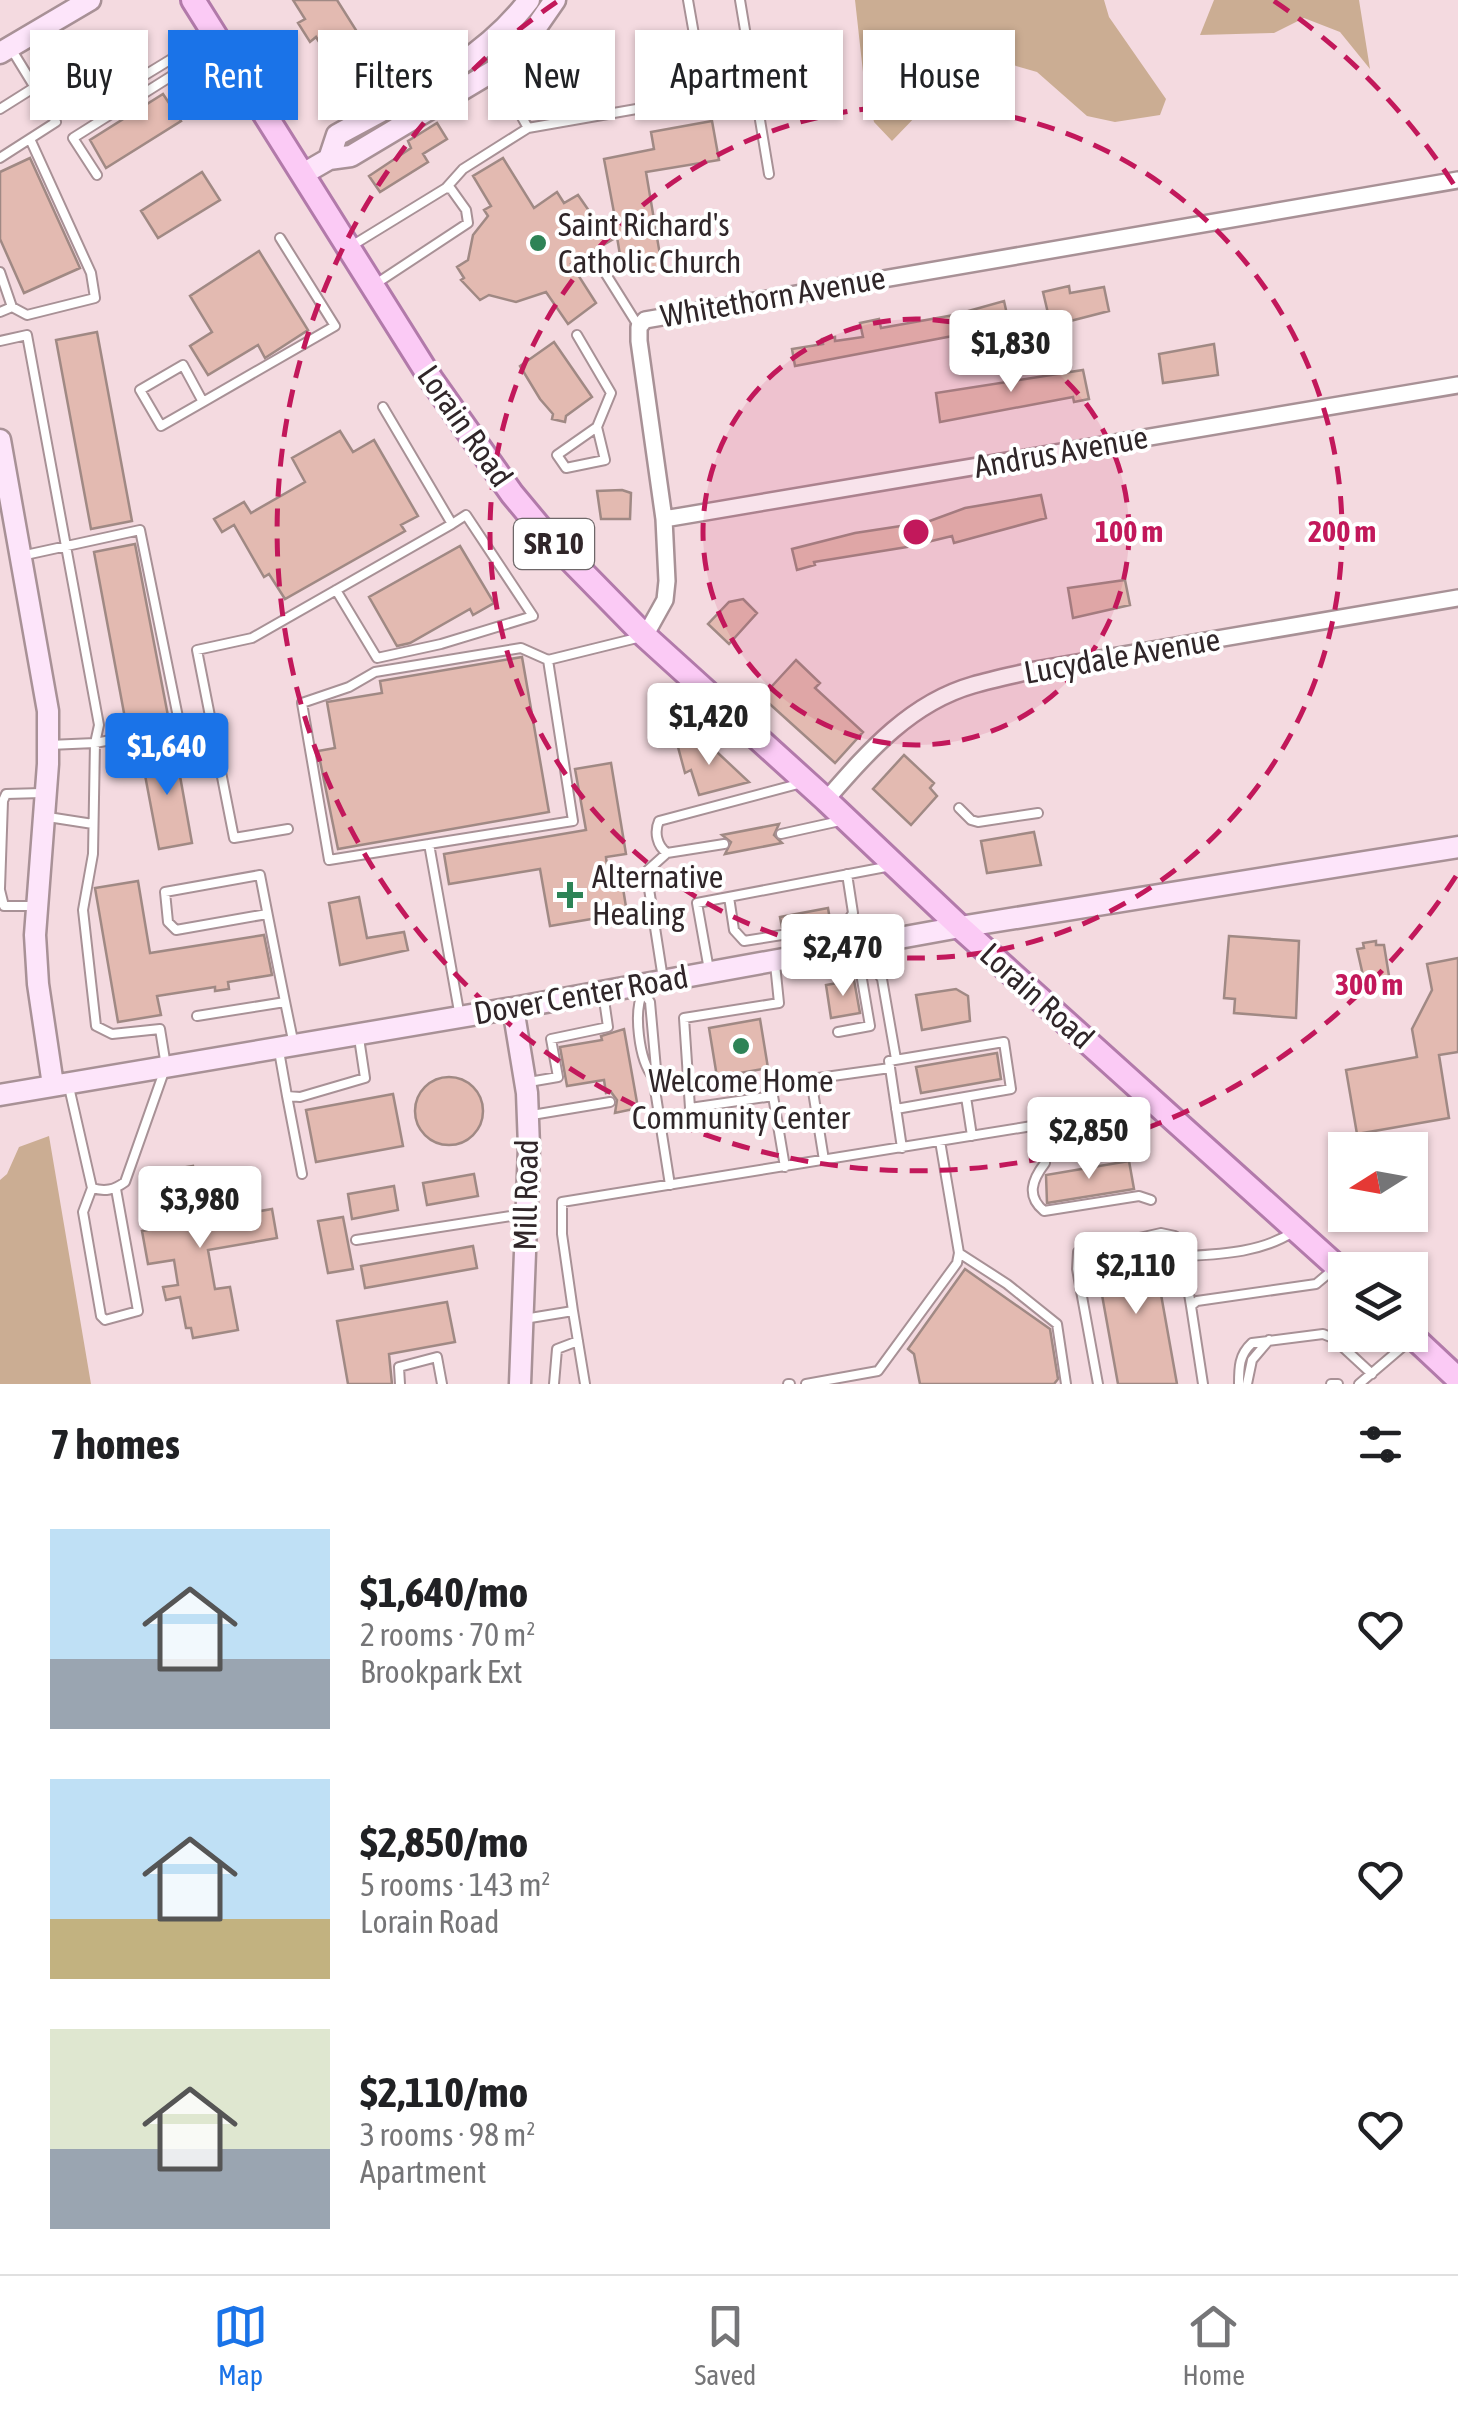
<!DOCTYPE html>
<html lang="en">
<head>
<meta charset="utf-8">
<style>
  :root { --surface:#fff; --page:#f6f6f6; --text:#202124; --muted:#757577; --line:#e0e0e0; --accent:#1a73e8 }
  body { margin:0; font-family:"Asap Condensed",sans-serif; background:var(--page); color:var(--text); height:100vh; display:flex; flex-direction:column; font-size:38px; white-space:nowrap }
  * { box-sizing:border-box; margin:0 }
  p { font-size:32px; color:var(--muted) }
  .icon { flex:none; width:55px; height:55px; fill:none; stroke:currentColor; stroke-width:2; stroke-linecap:round; stroke-linejoin:round }
  .map { position:relative; height:1384px; overflow:hidden }
  .sheet { display:flex; flex-direction:column; background:var(--surface); flex:1 }
  .sheet>* { flex:none }
  .top-card { position:absolute; left:30px; top:30px; width:1400px; height:90px; display:flex; gap:20px }
  .needle { width:65px; rotate:259deg }
  .buttons { position:absolute; left:1328px; top:1132px; display:grid; gap:20px }
  .buttons a { display:grid; place-items:center; width:100px; height:100px; border-radius:0px; background:var(--surface); box-shadow:0 2px 8px #0004; font-size:50px }
  .price { position:absolute; translate:-50% -85px; padding:0 22px; border-radius:10px; background:#fff; color:#222; font-size:32px; line-height:65px; filter:drop-shadow(0 2px 5px #0008) }
  .price::after { content:''; position:absolute; left:50%; top:60px; width:30px; height:22px; margin-left:-15px; background:inherit; clip-path:polygon(0 0,100% 0,50% 100%) }
  .price.on { background:var(--accent); color:#fff }
  ul { padding:0; list-style:none }
  li { display:flex; align-items:center; gap:30px; height:250px; padding:0 50px }
  li span { display:grid; place-items:center; flex:none; width:280px; height:200px; border-radius:0px; color:#555 }
  li>.icon { margin-inline-start:auto }
  span .icon { width:120px; height:120px; fill:#fffc; stroke-width:1 }
  li b { font-size:42px }
  h2 { display:flex; justify-content:space-between; align-items:center; height:120px; padding:0 50px; font-size:42px }
  .chip { padding:0 35px; border-radius:0px; background:var(--surface); box-shadow:0 2px 8px #0004; font-size:35px; line-height:90px }
  .chip.on { background:var(--accent); color:#fff }
  .tabs { display:flex; justify-content:space-around; align-items:center; height:140px; border-top:2px solid var(--line); background:var(--surface); font-size:28px; color:var(--muted) }
  .tabs a { display:grid; justify-items:center; gap:5px }
  .tabs .on { color:var(--accent) }
  .map>svg:first-child { display:block }
  .forest { fill:#cbad93 }
  .building { fill:#e3bab1; stroke:#a08984; stroke-width:2.5 }
  .lines { fill:none; stroke-linecap:round; stroke-linejoin:round }
  .lane-casing { stroke:#a89196; stroke-width:12 }
  .street-casing { stroke:#a89196; stroke-width:20 }
  .secondary-casing { stroke:#a89196; stroke-width:25 }
  .primary-casing { stroke:#b27aaa; stroke-width:28 }
  .lane { stroke:#fff; stroke-width:8 }
  .street { stroke:#fff; stroke-width:15 }
  .secondary { stroke:#fde5fa; stroke-width:20 }
  .primary { stroke:#fbcaf5; stroke-width:22 }
  .ring { fill:none; stroke:#c2185b; stroke-width:5; stroke-dasharray:18 12 }
  .poi-dot { fill:#2e8356; stroke:#fff; stroke-width:4 }
  .labels { text-anchor:middle; stroke-width:8; stroke-linejoin:round; paint-order:stroke }
  .shield { fill:#fff; stroke:#6e6769; stroke-width:2.5 }
  .shield-label { font-size:30px; font-weight:bold; fill:#302629 }
  .poi-label { font-size:32px; fill:#302629; stroke:#fff; text-anchor:start }
  .street-label { font-size:32px; fill:#302629; stroke:#fff }
  .centre { fill:#c2185b; stroke:#fff; stroke-width:5 }
  .ring-label { font-size:30px; text-anchor:middle; font-weight:bold; fill:#c2185b; stroke:#fff; stroke-width:8; stroke-linejoin:round; paint-order:stroke }
</style>
</head>
<body>
<div class="map">
<svg width="1458" height="1384" viewBox="0 0 1458 1384">
  <rect width="100%" height="100%" fill="#f4dae0"/>
  <path class="forest" d="M855 0H1104L1109 17 1166 99 1160 115 1115 122 1087 116 1037 72 1016 66 999 54H984L947 84 892 141 874 122 863 72Z
    M1214 0H1359L1370 69 1340 32 1304 18 1274 33 1200 35Z
    M49 1136 91 1384H0V1180L7 1174 19 1147Z"/>
  <path class="building" d="M293 0H337L373 57 341 77 316 37 310 42 298 23 305 19Z
    M129 48 131 51 136 48 146 65 109 88 97 68Z
    M163 94 181 121 106 168 90 140Z
    M712 121 719 160 646 172 662 267 623 273 617 237 571 264 596 303 568 324 546 292 516 302 489 295 480 300 461 280 464 278 457 267 468 260 473 235 488 216 484 210 491 206 473 176 503 158 534 208 557 192 564 203 578 195 596 221 615 218 604 159 654 149 651 132Z
    M437 123 447 139 423 154 428 162 380 192 369 176 411 148 408 141Z
    M30 158 80 268 24 293 0 239V172Z
    M202 172 220 200 158 238 141 211Z
    M259 251 308 330 265 358 258 345 208 375 190 346 212 332 190 296Z
    M1069 286 1070 293 1104 287 1109 311 1051 326 1043 292Z
    M1004 301 1010 328 959 340 958 335 795 366 792 349 823 344 822 339 835 337V341L863 337 860 323 879 319 881 328 954 315Z
    M97 332 132 521 91 529 56 340Z
    M554 342 592 397 566 416 565 422 552 419 553 414 540 399 520 366Z
    M1214 344 1218 375 1163 383 1159 354Z
    M1083 370 1089 399 1074 402 1073 397 940 422 936 393Z
    M340 431 353 452 374 440 418 516 401 525 405 531 285 599 269 574 264 577 234 525 222 532 214 519 244 502 251 513 305 482 292 458Z
    M622 490 631 493 630 519H601L597 491Z
    M1041 495 1046 518 954 543 952 536 907 547 814 562 815 565 797 570 792 549 855 533 927 522 965 508Z
    M135 544 169 721 127 729 94 552Z
    M460 546 494 603 473 615 470 609 410 643 397 646 369 597Z
    M1125 580 1130 605 1073 618 1068 588Z
    M743 599 757 613 729 644 708 624 729 602Z
    M522 657 549 812 338 849 318 751 335 748 327 702 382 693 380 681Z
    M796 660 820 683 815 688 863 732 835 763 762 697Z
    M703 739 749 782 699 795 691 770 685 773 678 747Z
    M175 748 192 843 159 849 141 754Z
    M904 755 934 783 930 788 937 796 911 825 873 789Z
    M611 763 626 854 606 857 609 885 622 882 627 913 550 926 540 869 449 884 444 854 586 830 575 769Z
    M779 824 774 835 782 843 725 854 731 842 722 835Z
    M1034 832 1041 865 987 873 981 841Z
    M138 881 150 953 264 935 272 975 228 982 229 989 215 991V987L157 996 161 1015 118 1022 95 888Z
    M359 897 367 938 404 932 408 950 340 965 329 903Z
    M828 908 830 920 782 927 780 917Z
    M1229 936 1299 941 1296 1018 1234 1013 1235 999 1224 998Z
    M1376 941V945H1384L1390 982 1387 983 1388 990 1367 993 1357 949 1364 948 1363 943Z
    M1458 958V1052L1439 1055 1449 1118 1357 1134 1346 1070 1417 1057 1412 1029 1432 990 1427 964Z
    M854 980 860 1013 831 1018 826 985Z
    M956 989 968 996 970 1021 922 1030 916 995Z
    M760 1019 768 1068 717 1077 709 1028Z
    M624 1029 638 1108 615 1113 617 1100 611 1092 606 1093 604 1080 567 1086 560 1047 602 1040 601 1036Z
    M997 1053 1001 1079 921 1093 916 1067Z
    M415 1111a34 34 0 1 1 68 0a34 34 0 1 1-68 0Z
    M393 1094 403 1146 316 1162 306 1110Z
    M1129 1161 1134 1189 1047 1203 1046 1175Z
    M193 1166 203 1221 272 1209 277 1238 208 1250 215 1289 230 1287 238 1330 193 1338 191 1328H186L180 1297 166 1300 163 1287 178 1285 174 1260 148 1264 142 1231 166 1227 157 1172Z
    M474 1174 478 1196 427 1205 423 1183Z
    M394 1186 398 1210 352 1219 348 1194Z
    M343 1217 353 1269 328 1273 318 1221Z
    M1152 1244 1177 1384H1118L1095 1256Z
    M473 1246 477 1268 365 1288 361 1266Z
    M965 1269 1050 1329 1058 1379 1054 1384H920L914 1354 908 1349Z
    M447 1302 455 1342 389 1354 392 1384H348L337 1321Z"/>
  <g class="lines">
    <defs>
      <path id="lane" d="M740 0 769 174
        M65 63 96 105 173 58
        M0 109 35 87
        M528 128 705 97 688 0
        M0 158 56 122 10 47
        M97 175 73 138 181 70
        M446 188 463 169 528 128 513 101
        M353 245 446 188 451 189 466 210 468 223 374 285
        M597 260 639 327
        M0 272 12 307 0 312
        M12 307 27 315 95 298 91 273 30 139
        M577 335 611 393 597 427
        M0 341 27 335 99 725 95 743 93 854 83 910 96 1026 112 1034 160 1029 166 1066 125 1182C114 1190 105 1192 92 1188
        M203 402 161 426 140 390 183 365 203 402 335 326 280 238
        M597 427 605 460 566 468 557 455Z
        M21 556 140 530 180 727 95 743 49 745
        M336 590 377 658 441 644 533 616 466 515 452 524
        M959 808 971 820 978 822 1038 813
        M48 817 93 824
        M288 829 234 838 197 650 252 638 452 524 383 407
        M781 834 840 821
        M429 844 329 860 302 703 349 687 375 672 521 648 548 660
        M724 844 667 853C657 846 654 832 659 821L802 783
        M0 888 3 801 6 794 42 793
        M0 890 4 906H33
        M729 897 734 930 744 941 845 925 853 913 847 874
        M267 914 176 930 168 922 165 892 260 875C271 932 282 988 294 1045
        M861 946 882 979 896 1059
        M775 964 779 1003 684 1018 690 1108 773 1096 785 1167
        M709 970 697 903 891 866
        M663 979 647 876 648 870 667 853
        M882 979 895 941
        M197 1016 285 1002
        M460 1017 429 844 573 821 548 660 641 637
        M838 1032 870 1026 857 950
        M279 1051 287 1096 300 1097 365 1078 359 1038
        M653 1077C639 1060 633 1012 643 992L650 1002 656 1069 653 1077 670 1185
        M529 1082 558 1077 551 1039 608 1027 603 993
        M69 1087 92 1188 83 1212 101 1316 105 1320 138 1311 116 1189
        M287 1096 302 1174
        M966 1097 972 1136
        M896 1109 1011 1089 1004 1042 889 1061 902 1148
        M532 1115 610 1102
        M660 1125 692 1121 690 1108
        M824 1160 811 1079 890 1068
        M1045 1163C1032 1180 1026 1196 1044 1211L1139 1196 1151 1200
        M356 1240 524 1214
        M1182 1252 1191 1306
        M959 1253 1007 1284 1057 1324 1066 1384
        M573 1311 585 1384
        M524 1319 573 1311 562 1234V1202L1032 1126
        M400 1384 399 1367 437 1357 442 1384
        M554 1384 557 1349 578 1341
        M788 1384H790
        M806 1384 878 1371 957 1263 959 1253 940 1141
        M1098 1384 1077 1269 1078 1252 1161 1233 1175 1236 1188 1256C1224 1254 1262 1252 1293 1232
        M1203 1384 1191 1306 1197 1301 1316 1284 1334 1269
        M1239 1384C1239 1367 1239 1355 1252 1343L1323 1334 1333 1338 1372 1374
        M1247 1384 1252 1360 1269 1340
        M1331 1384H1338
        M1359 1384 1413 1338"/>
      <path id="street" d="M664 519 1458 385
        M645 636 665 600 667 581 664 519 639 341V327L645 320 1458 180
        M826 800C868 752 910 703 973 685 993 679 1014 675 1035 670L1458 598"/>
      <path id="secondary" d="M0 53 90 0
        M329 159 337 135C404 98 482 63 529 0
        M303 174 329 159 351 156 495 70 530 36 555 0
        M0 440 48 711V764L35 935 38 984 53 1085
        M513 1008 527 1093 529 1147 520 1384
        M0 1095 513 1008 960 927 1458 847"/>
      <path id="primary" d="M193 0 431 379 512 494 547 536 645 636 826 800 960 927 1345 1274
        M1410 1334 1458 1379"/>
    </defs>
    <use href="#lane" class="lane-casing"/>
    <use href="#street" class="street-casing"/>
    <use href="#secondary" class="secondary-casing"/>
    <use href="#primary" class="primary-casing"/>
    <use href="#lane" class="lane"/>
    <use href="#street" class="street"/>
    <use href="#secondary" class="secondary"/>
    <use href="#primary" class="primary"/>
  </g>
  <circle cx="916" cy="532" r="213" fill="#c2185b" fill-opacity=".12"/>
  <g class="ring">
    <circle cx="916" cy="532" r="213"/>
    <circle cx="916" cy="532" r="426"/>
    <path d="M1456 876A640 640 0 1 1 558 1M1274 1A640 640 0 0 1 1456 188"/>
  </g>
  <g class="poi-dot">
    <circle cx="538" cy="243" r="10"/>
    <path d="M565 880h10v10h10v10h-10v10h-10v-10h-10v-10h10z"/>
    <circle cx="741" cy="1046" r="10"/>
  </g>
  <g class="labels">
    <rect class="shield" x="514" y="519" width="80" height="50" rx="8"/>
    <g class="shield-label">
      <text x="554" y="554">SR 10</text>
    </g>
    <g class="poi-label">
      <text x="558" y="236">Saint Richard's<tspan x="558" dy="37">Catholic Church</tspan></text>
      <text x="592" y="888">Alternative<tspan x="592" dy="37">Healing</tspan></text>
      <text x="741" y="1092" text-anchor="middle">Welcome Home<tspan x="741" dy="37">Community Center</tspan></text>
    </g>
    <g class="street-label">
      <text transform="translate(773 297) rotate(-10)" y="11">Whitethorn Avenue</text>
      <text transform="translate(465 426) rotate(55)" y="11">Lorain Road</text>
      <text transform="translate(1061 452) rotate(-10)" y="11">Andrus Avenue</text>
      <text transform="translate(1122 656) rotate(-10)" y="11">Lucydale Avenue</text>
      <text transform="translate(581 995) rotate(-10)" y="11">Dover Center Road</text>
      <text transform="translate(1037 996) rotate(42)" y="11">Lorain Road</text>
      <text transform="translate(526 1195) rotate(-89)" y="11">Mill Road</text>
    </g>
  </g>
  <circle cx="916" cy="532" r="15" class="centre"/>
  <g class="ring-label">
    <text x="1129" y="542">100 m</text>
    <text x="1342" y="542">200 m</text>
    <text x="1369" y="995">300 m</text>
  </g>
</svg>
<div class="buttons">
<a><svg class="needle" viewBox="-14 -14 28 28"><path d="M0-13l5 13h-10z" fill="#e53935"/><path d="M0 13l5-13h-10z" fill="#757577"/></svg></a>
<a><svg class="icon" aria-label="layers" viewBox="0 0 24 24"><path d="M12 4l9 5-9 5-9-5zM3 14l9 5 9-5"/></svg></a>
</div>
<b class="price" style="left:1011px;top:395px">$1,830</b>
<b class="price" style="left:709px;top:768px">$1,420</b>
<b class="price on" style="left:167px;top:798px">$1,640</b>
<b class="price" style="left:843px;top:999px">$2,470</b>
<b class="price" style="left:1089px;top:1182px">$2,850</b>
<b class="price" style="left:200px;top:1251px">$3,980</b>
<b class="price" style="left:1136px;top:1317px">$2,110</b>
<div class="top-card">
<a class="chip">Buy</a>
<a class="chip on">Rent</a>
<a class="chip">Filters</a>
<a class="chip">New</a>
<a class="chip">Apartment</a>
<a class="chip">House</a>
</div>
</div>
<section class="sheet">
<h2>7 homes<svg class="icon" aria-label="filters" viewBox="0 0 24 24"><path d="M4 7h16M4 17h16"/><circle cx="9" cy="7" r="2"/><circle cx="15" cy="17" r="2"/></svg></h2>
<ul>
<li><span style="background:linear-gradient(#bfe0f5 65%,#9aa5b1 0)"><svg class="icon" aria-label="home" viewBox="0 0 24 24"><path d="M3 11l9-7 9 7M6 9v11h12V9"/></svg></span><div><b>$1,640/mo</b><p>2 rooms · 70 m²</p><p>Brookpark Ext</p></div><svg class="icon" aria-label="heart" viewBox="0 0 24 24"><path d="M12 20l-8-8c-3-5 5-10 8-4 3-6 11-1 8 4z"/></svg></li>
<li><span style="background:linear-gradient(#bfe0f5 70%,#c2b280 0)"><svg class="icon" aria-label="home" viewBox="0 0 24 24"><path d="M3 11l9-7 9 7M6 9v11h12V9"/></svg></span><div><b>$2,850/mo</b><p>5 rooms · 143 m²</p><p>Lorain Road</p></div><svg class="icon" aria-label="heart" viewBox="0 0 24 24"><path d="M12 20l-8-8c-3-5 5-10 8-4 3-6 11-1 8 4z"/></svg></li>
<li><span style="background:linear-gradient(#dfe7d0 60%,#9aa5b1 0)"><svg class="icon" aria-label="home" viewBox="0 0 24 24"><path d="M3 11l9-7 9 7M6 9v11h12V9"/></svg></span><div><b>$2,110/mo</b><p>3 rooms · 98 m²</p><p>Apartment</p></div><svg class="icon" aria-label="heart" viewBox="0 0 24 24"><path d="M12 20l-8-8c-3-5 5-10 8-4 3-6 11-1 8 4z"/></svg></li>
</ul>
</section>
<nav class="tabs">
<a class="on"><svg class="icon" aria-label="map" viewBox="0 0 24 24"><path d="M3 6l6-2 6 2 6-2v14l-6 2-6-2-6 2zM9 4v14M15 6v14"/></svg>Map</a>
<a><svg class="icon" aria-label="saved" viewBox="0 0 24 24"><path d="M7 4h10v16l-5-4-5 4z"/></svg>Saved</a>
<a><svg class="icon" aria-label="home" viewBox="0 0 24 24"><path d="M3 11l9-7 9 7M6 9v11h12V9"/></svg>Home</a>
</nav>
</body>
</html>
